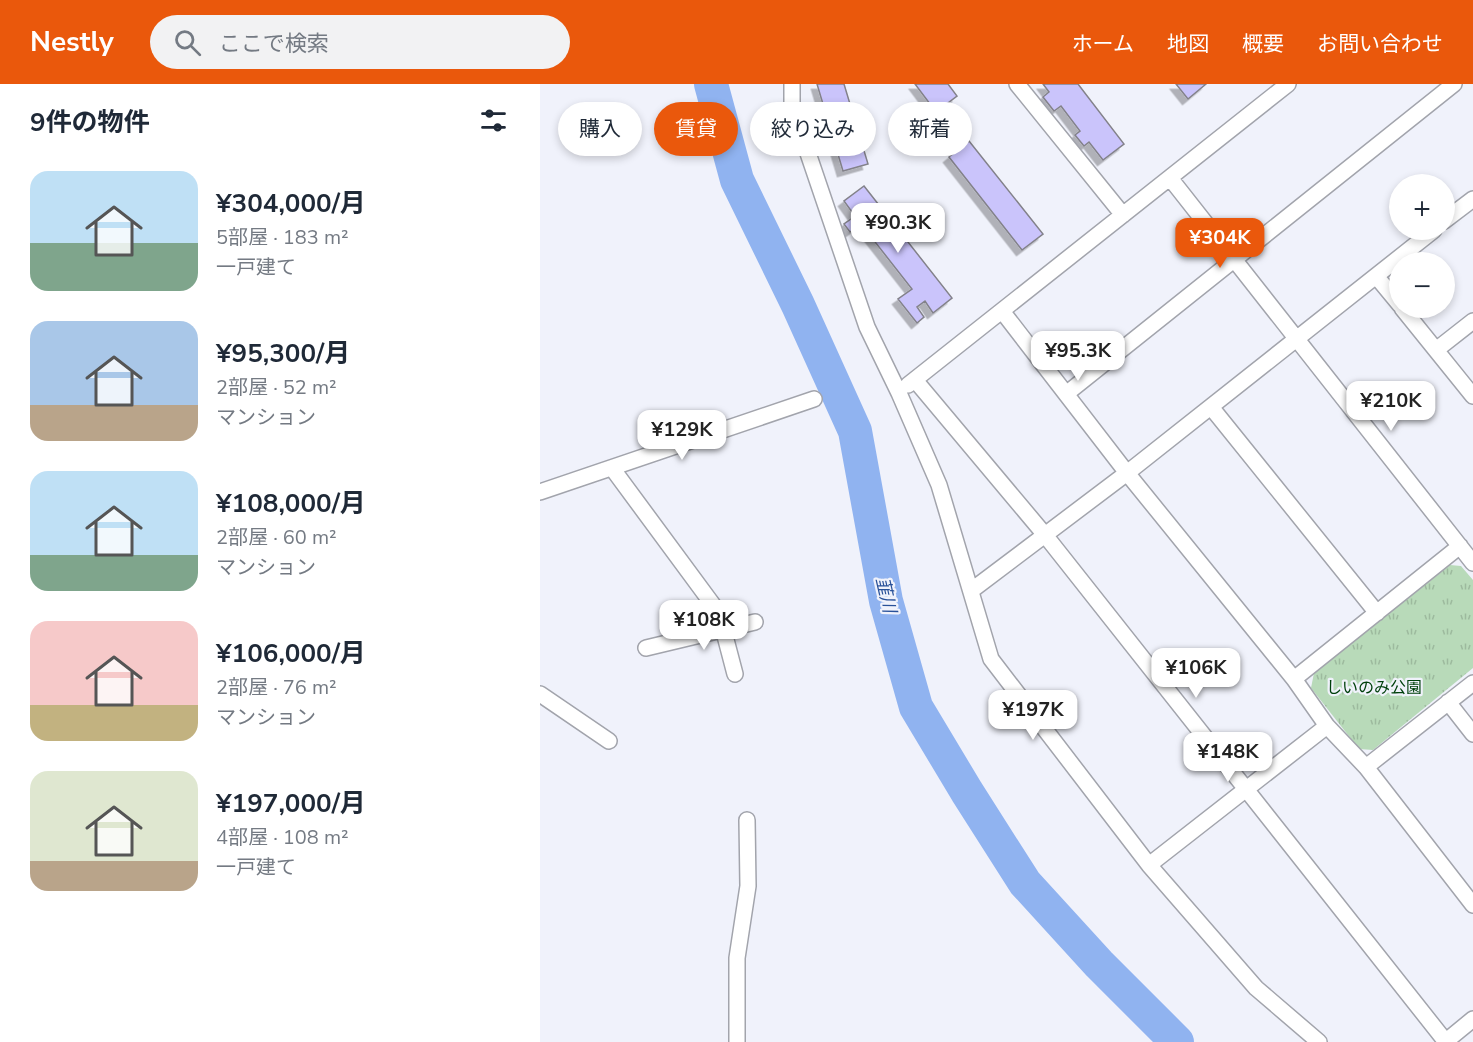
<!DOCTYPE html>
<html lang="ja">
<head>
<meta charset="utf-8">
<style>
  :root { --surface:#fff; --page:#f2f2f3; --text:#1f2937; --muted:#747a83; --accent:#ea580c }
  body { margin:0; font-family:"Nunito Sans","Noto Sans JP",sans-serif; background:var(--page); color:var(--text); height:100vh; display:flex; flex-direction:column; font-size:22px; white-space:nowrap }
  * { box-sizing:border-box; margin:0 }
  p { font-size:20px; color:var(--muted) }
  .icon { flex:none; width:33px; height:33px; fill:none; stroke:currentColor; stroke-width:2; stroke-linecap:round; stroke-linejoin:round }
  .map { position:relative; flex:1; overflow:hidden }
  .panel { display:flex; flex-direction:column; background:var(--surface); width:540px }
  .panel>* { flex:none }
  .top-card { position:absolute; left:18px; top:18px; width:570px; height:54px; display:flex; gap:12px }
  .buttons { position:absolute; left:849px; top:90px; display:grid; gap:12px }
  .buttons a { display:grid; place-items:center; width:66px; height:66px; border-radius:50%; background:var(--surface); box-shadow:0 3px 9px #0003; font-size:30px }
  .price { position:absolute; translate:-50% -51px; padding:0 14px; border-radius:12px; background:#fff; color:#222; font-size:20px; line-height:39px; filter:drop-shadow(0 2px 3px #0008) }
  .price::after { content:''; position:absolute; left:50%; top:36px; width:18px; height:14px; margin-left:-9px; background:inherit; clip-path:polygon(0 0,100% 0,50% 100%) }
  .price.on { background:var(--accent); color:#fff }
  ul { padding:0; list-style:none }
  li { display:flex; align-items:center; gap:18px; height:150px; padding:0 30px }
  li span { display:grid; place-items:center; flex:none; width:168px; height:120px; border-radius:18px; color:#555 }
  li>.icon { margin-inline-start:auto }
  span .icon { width:72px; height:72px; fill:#fffc; stroke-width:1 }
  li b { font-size:26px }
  h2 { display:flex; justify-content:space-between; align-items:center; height:72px; padding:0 30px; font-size:26px }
  .tag { padding:0 21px; border-radius:27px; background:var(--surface); box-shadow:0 3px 9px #0003; font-size:21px; line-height:54px }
  .tag.on { background:var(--accent); color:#fff }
  header { display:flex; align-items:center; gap:36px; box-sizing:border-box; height:84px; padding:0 30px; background:var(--accent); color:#fff }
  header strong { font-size:28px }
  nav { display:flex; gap:33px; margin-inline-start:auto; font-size:21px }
  .search { width:420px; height:54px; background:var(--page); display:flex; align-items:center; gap:15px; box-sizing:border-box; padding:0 21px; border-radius:33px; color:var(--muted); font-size:22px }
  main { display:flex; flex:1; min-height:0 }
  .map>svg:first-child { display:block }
  .park { fill:url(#park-tufts) }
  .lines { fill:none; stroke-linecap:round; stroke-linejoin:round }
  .river { stroke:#90b3f0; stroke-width:34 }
  .building { fill:#cac4fb; stroke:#83828a; stroke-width:1.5; filter:url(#shadow) }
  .street-casing { stroke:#a2a4ac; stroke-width:18 }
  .street { stroke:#fff; stroke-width:15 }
  .labels { text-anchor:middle; stroke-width:4.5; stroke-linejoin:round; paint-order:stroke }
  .park-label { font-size:16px; fill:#00400c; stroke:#f0f2fb }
  .water-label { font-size:18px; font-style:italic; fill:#295199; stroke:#f0f2fb }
</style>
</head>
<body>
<header>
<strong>Nestly</strong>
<div class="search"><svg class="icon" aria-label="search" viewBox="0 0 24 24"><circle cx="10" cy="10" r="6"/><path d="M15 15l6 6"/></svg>ここで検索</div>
<nav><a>ホーム</a><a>地図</a><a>概要</a><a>お問い合わせ</a></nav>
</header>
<main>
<section class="panel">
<h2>9件の物件<svg class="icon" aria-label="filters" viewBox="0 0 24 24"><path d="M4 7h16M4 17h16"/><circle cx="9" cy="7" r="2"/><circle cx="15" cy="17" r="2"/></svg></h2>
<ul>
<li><span style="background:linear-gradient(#bfe0f5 60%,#7fa58c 0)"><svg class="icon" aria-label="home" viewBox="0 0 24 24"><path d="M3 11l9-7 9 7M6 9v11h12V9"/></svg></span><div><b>¥304,000/月</b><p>5部屋 · 183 m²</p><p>一戸建て</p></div></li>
<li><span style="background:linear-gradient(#a9c7e8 70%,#b9a48a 0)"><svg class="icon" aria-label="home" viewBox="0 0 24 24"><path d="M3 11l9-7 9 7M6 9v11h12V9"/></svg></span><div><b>¥95,300/月</b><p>2部屋 · 52 m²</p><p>マンション</p></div></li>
<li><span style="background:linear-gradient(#bfe0f5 70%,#7fa58c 0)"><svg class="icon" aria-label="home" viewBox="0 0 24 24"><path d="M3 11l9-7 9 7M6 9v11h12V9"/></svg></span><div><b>¥108,000/月</b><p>2部屋 · 60 m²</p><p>マンション</p></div></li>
<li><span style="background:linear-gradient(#f6c9c9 70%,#c2b280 0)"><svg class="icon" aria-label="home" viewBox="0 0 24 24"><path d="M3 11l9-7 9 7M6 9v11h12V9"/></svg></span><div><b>¥106,000/月</b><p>2部屋 · 76 m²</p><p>マンション</p></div></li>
<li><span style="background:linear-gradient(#dfe7d0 75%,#b9a48a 0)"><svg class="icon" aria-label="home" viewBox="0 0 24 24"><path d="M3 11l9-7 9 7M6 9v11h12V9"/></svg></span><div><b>¥197,000/月</b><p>4部屋 · 108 m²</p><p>一戸建て</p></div></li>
</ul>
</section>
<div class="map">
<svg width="933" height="958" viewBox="0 0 933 958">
  <defs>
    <pattern id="park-tufts" width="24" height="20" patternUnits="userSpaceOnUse" patternTransform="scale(1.5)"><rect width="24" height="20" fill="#b8dab9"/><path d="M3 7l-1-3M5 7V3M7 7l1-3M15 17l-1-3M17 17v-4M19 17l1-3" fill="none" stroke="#9dba9e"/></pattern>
    <filter id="shadow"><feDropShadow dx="-5.5" dy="5.5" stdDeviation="0" flood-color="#0004"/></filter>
  </defs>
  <rect width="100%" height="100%" fill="#f0f2fb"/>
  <path class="park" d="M910 481 921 482 933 496V584L833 666 819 665 771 604 774 589Z"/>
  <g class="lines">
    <path class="river" d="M171 0 197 96 258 221 315 347 346 517 376 623 427 708 485 799 559 880 637 958"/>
  </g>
  <path class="building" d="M277 0H304L328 80 303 87Z
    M375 0H408L417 12 396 28Z
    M503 0H538L584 60 563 76 549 58 544 62 535 51 540 47 521 22 514 27 503 13 509 8Z
    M636 0H666L648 15Z
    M429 57 503 150 482 166 409 73Z
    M324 102 412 214 393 229 385 217 377 223 384 233 377 239 358 215 372 205 321 140 310 148 304 140 315 132 304 117Z"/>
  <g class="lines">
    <defs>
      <path id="street" d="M252 0V22L327 243 359 309 399 401 451 575 609 781 716 904 779 958
        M477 0 583 131
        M630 94 933 479
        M904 137 933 115
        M836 192 860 221
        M862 224 933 312
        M462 227 587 389 754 595 787 642 826 683 933 821
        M896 266 933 237
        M375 296 505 451 906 958
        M368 301 748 0
        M526 310 914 0
        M671 323 837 529
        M72 384 179 529 195 590
        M0 408 274 315
        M432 506 587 389 894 146
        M106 564 215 538
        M754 595 920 462
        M0 610 69 657
        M908 618 933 650
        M826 683 933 599
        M609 781 787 642
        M197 958V874L208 802 207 736
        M905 958 933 935"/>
    </defs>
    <use href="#street" class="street-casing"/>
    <use href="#street" class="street"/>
  </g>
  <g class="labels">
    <g class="park-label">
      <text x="834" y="609">しいのみ公園</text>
    </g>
    <g class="water-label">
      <text transform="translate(346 511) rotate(77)" y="6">韮川</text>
    </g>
  </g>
</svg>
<div class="buttons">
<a>+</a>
<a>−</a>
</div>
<b class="price" style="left:358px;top:170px">¥90.3K</b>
<b class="price on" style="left:680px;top:185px">¥304K</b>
<b class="price" style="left:538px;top:298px">¥95.3K</b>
<b class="price" style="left:851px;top:348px">¥210K</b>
<b class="price" style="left:142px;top:377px">¥129K</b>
<b class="price" style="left:164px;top:567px">¥108K</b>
<b class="price" style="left:656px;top:615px">¥106K</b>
<b class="price" style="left:493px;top:657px">¥197K</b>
<b class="price" style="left:688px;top:699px">¥148K</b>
<div class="top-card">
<a class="tag">購入</a>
<a class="tag on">賃貸</a>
<a class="tag">絞り込み</a>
<a class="tag">新着</a>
</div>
</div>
</main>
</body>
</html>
